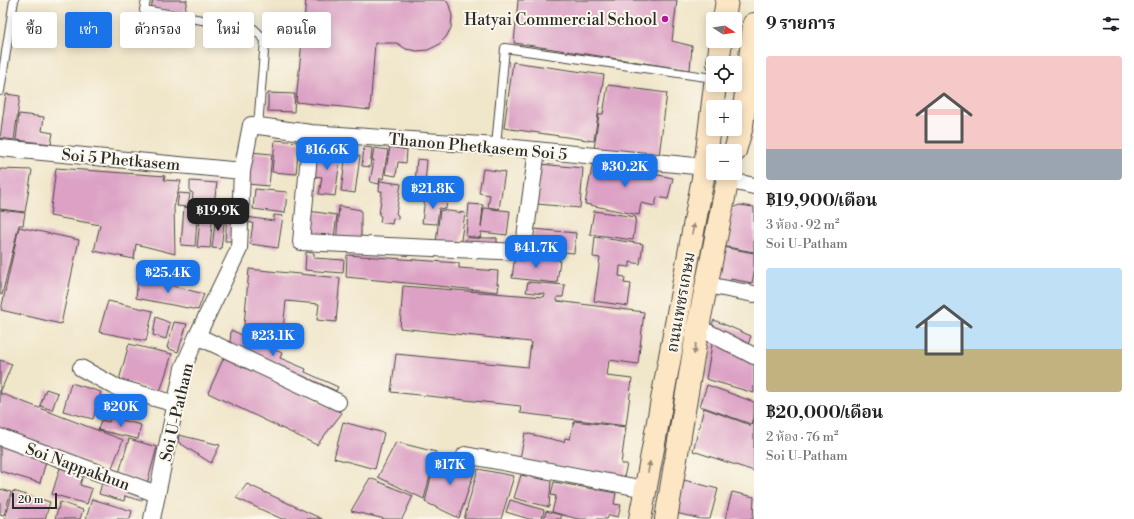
<!DOCTYPE html>
<html lang="th">
<head>
<meta charset="utf-8">
<style>
  :root { --surface:#fff; --page:#f6f6f6; --text:#202124; --muted:#757577; --accent:#1a73e8 }
  body { margin:0; font-family:"Libre Bodoni","Noto Serif Thai",serif; background:var(--page); color:var(--text); height:100vh; display:flex; flex-direction:column; font-size:15px; white-space:nowrap }
  * { box-sizing:border-box; margin:0 }
  p { font-size:13px; color:var(--muted) }
  .icon { flex:none; width:22px; height:22px; fill:none; stroke:currentColor; stroke-width:2; stroke-linecap:round; stroke-linejoin:round }
  .map { position:relative; flex:1; overflow:hidden }
  .sheet { display:flex; flex-direction:column; background:var(--surface); width:380px }
  .sheet>* { flex:none }
  .banner { position:absolute; left:12px; top:12px; width:380px; height:36px; display:flex; gap:8px }
  .needle { width:26px; rotate:102deg }
  .fabs { position:absolute; left:706px; top:12px; display:grid; gap:8px }
  .fabs a { display:grid; place-items:center; width:36px; height:36px; border-radius:4px; background:var(--surface); box-shadow:0 2px 10px #0003; font-size:20px }
  .scale { position:absolute; left:12px; bottom:10px; width:45px; box-sizing:border-box; padding-left:4px; border:2px solid #2b2b2b; border-top:0; font-size:11px; line-height:14px; white-space:nowrap; color:#2b2b2b; -webkit-text-stroke:3px #fbf7ec; paint-order:stroke }
  .price { position:absolute; translate:-50% -34px; padding:0 9px; border-radius:8px; background:var(--accent); color:#fff; font-size:13px; line-height:26px; filter:drop-shadow(0 1px 2px #0008) }
  .price::after { content:''; position:absolute; left:50%; top:24px; width:12px; height:9px; margin-left:-6px; background:inherit; clip-path:polygon(0 0,100% 0,50% 100%) }
  .price.active { background:#222; color:#fff }
  ul { padding:0; list-style:none }
  li { display:grid; align-content:center; gap:8px; height:212px; padding:0 12px }
  li span { display:grid; place-items:center; height:124px; border-radius:4px; color:#555 }
  li>.icon { margin-inline-start:auto }
  span .icon { width:72px; height:72px; fill:#fffc; stroke-width:1 }
  li b { font-size:17px }
  h2 { display:flex; justify-content:space-between; align-items:center; height:48px; padding:0 12px; font-size:17px }
  .chip { padding:0 14px; border-radius:4px; background:var(--surface); box-shadow:0 2px 10px #0003; font-size:14px; line-height:36px }
  .chip.active { background:var(--accent); color:#fff }
  main { display:flex; flex:1; min-height:0 }
  .map>svg:first-child { display:block }
  .building { fill:#dca1c5 }
  .lines { fill:none; stroke-linecap:round; stroke-linejoin:round }
  .lane-casing { stroke:#494743; stroke-width:10 }
  .street-casing { stroke:#494743; stroke-width:18 }
  .secondary-casing { stroke:#494743; stroke-width:24 }
  .lane { stroke:#fff; stroke-width:8 }
  .street { stroke:#fff; stroke-width:16 }
  .secondary { stroke:#fce6c4; stroke-width:22 }
  .oneway { fill:#948878 }
  .poi-dot { fill:#b5179e; stroke:#fbf7ec; stroke-width:1.5 }
  .labels { text-anchor:middle; stroke-width:4; stroke-linejoin:round; paint-order:stroke }
  .poi-label { font-size:16px; fill:#2b2b2b; stroke:#fbf7ec; text-anchor:end }
  .street-label { font-size:16px; fill:#2b2b2b; stroke:#fbf7ec }
</style>
</head>
<body>
<main>
<div class="map">
<svg width="754" height="519" viewBox="0 0 754 519">
  <rect width="100%" height="100%" fill="#fbf7ec"/>
  <filter id="ink" filterUnits="userSpaceOnUse"><feTurbulence type="fractalNoise" baseFrequency=".025" numOctaves="2"/><feDisplacementMap in="SourceGraphic" scale="8" xChannelSelector="R" yChannelSelector="G"/><feConvolveMatrix kernelMatrix="1 2 1 2 8 2 1 2 1" color-interpolation-filters="sRGB"/></filter>
  <filter id="wash" filterUnits="userSpaceOnUse"><feTurbulence type="fractalNoise" baseFrequency=".012" numOctaves="4" result="noise"/><feDisplacementMap in="SourceGraphic" scale="16" xChannelSelector="R" yChannelSelector="G"/><feGaussianBlur stdDeviation="0.9" result="paint"/><feColorMatrix in="noise" values="0 0 0 0 0 0 0 0 0 0 0 0 0 0 0 0 0 1.4 0 .05"/><feComposite in="paint" operator="in"/></filter>
  <g filter="url(#wash)">
    <rect width="100%" height="100%" fill="#f0e6ca"/>
    <g id="blocks">
      <path class="building" d="M153 0H187L184 14 151 8Z
        M306 0H446L449 5 452 16 451 28 446 37 438 45 428 50 417 51 406 49 397 43H375L370 110 296 102Z
        M518 0H677L672 41 692 46 690 70 514 43Z
        M513 62 604 75 594 141 504 128Z
        M608 85 667 93 659 156 594 149 599 114H603Z
        M268 93 295 94 294 112 268 111Z
        M6 94 20 96 14 140 0 138Z
        M19 114 44 117 42 131 53 133 51 144 16 140Z
        M275 140 299 142 296 174 272 172Z
        M364 147 372 148 370 167 362 166Z
        M390 147 407 150 406 163 398 162 396 176 385 174Z
        M374 148 388 150 383 179 380 178 379 184 370 182 374 160H372Z
        M329 151 341 153 335 196 319 194 322 177 311 176 314 152 328 154V161Z
        M250 152 272 154 269 186 247 184Z
        M346 154 360 156 355 193 341 191Z
        M417 159 427 160 424 197 414 196Z
        M593 162 673 178 668 199 657 197 655 206 641 203 639 215 585 204Z
        M540 164 583 168 580 208 537 204Z
        M56 168 165 176 164 180 181 181 174 207 175 254 136 244 134 259 94 251 100 225 50 216Z
        M0 169 32 170 25 212 0 209Z
        M483 169 505 172 499 209 488 207 490 195 479 193Z
        M190 181 217 183 213 209H209V211L201 210V204L192 203 193 193 190 192Z
        M380 181 401 184 396 214 398 215V219L393 218 392 224 380 222 381 216 379 215 382 191H379Z
        M255 189 287 192 285 213 253 209Z
        M179 193 190 194 188 207 177 206Z
        M425 197 447 199 446 209 439 208 437 224 422 223Z
        M469 204 483 205 481 227 484 208 510 211 507 235 481 232 480 238 466 236Z
        M739 205 754 207V252L722 246 731 209Z
        M339 206 361 210V248L336 244Z
        M184 207 198 209 195 246 181 245Z
        M0 210 25 213 23 225H19L2 295 0 294Z
        M440 210 465 213 460 246 436 242Z
        M201 211 213 212 210 248 197 247Z
        M308 211 337 215 334 238 305 234Z
        M594 211 636 217 633 240 590 234Z
        M216 214 225 215 221 249 212 248Z
        M227 215 237 217 234 241H225Z
        M274 215 283 216 278 248 250 244 253 223 246 222V217L274 221Z
        M19 227 79 240 61 324 1 310Z
        M534 229 576 233 574 253 532 249Z
        M595 237 643 244 640 264 630 262V267L620 266 619 276 625 277 624 283 631 284 628 306 594 301 600 258 593 257Z
        M466 238H497V247L466 246Z
        M722 247 754 253V273L752 283 731 279 730 283 716 280Z
        M306 252 314 253V258L344 260 343 273 305 270Z
        M347 255 459 263V268L498 271 497 284H499L498 292 346 277Z
        M515 255 560 260 557 283 512 278Z
        M249 269 340 278 336 322 317 320 319 304 286 301 283 329 244 325Z
        M138 277 204 294 198 310 136 298Z
        M528 282 565 285 563 297H557V301L644 312 638 364 609 360 607 376 632 379 626 426 520 413 521 406 391 392 396 354 528 367 531 342 400 328 403 286 544 297 545 294 526 292Z
        M108 301 153 311 146 341 99 332Z
        M156 317 170 323 166 339 153 335Z
        M714 320 751 336 747 347 709 330Z
        M174 322 187 324 178 352 167 348Z
        M231 330 282 353 280 358 306 369 305 372 338 387 336 391 230 343Z
        M713 339 754 359V393L706 379Z
        M129 344 172 354 160 392 119 380Z
        M225 355 342 413 317 445 208 393Z
        M0 360 12 364 0 393 123 440 111 470 0 432Z
        M71 383 101 392 93 419 63 411Z
        M707 385 754 402V414L751 424 700 406Z
        M46 389 58 393 52 410 40 406Z
        M704 408 750 425V427L754 417V471L693 451Z
        M110 417 141 425 138 439 98 430 101 420 109 422Z
        M574 421 626 427 621 464H627L624 477 520 459 525 433 564 442 565 438 570 439Z
        M343 422 384 433 375 469 334 458Z
        M179 435 220 445 211 463 178 442Z
        M129 439 157 447 147 484 119 473Z
        M0 441 47 458 40 483 0 471Z
        M396 442 436 452 424 499 378 477Z
        M436 457 476 467 459 518 425 502Z
        M60 468 83 475 80 485 92 489 87 504 52 494Z
        M478 469 514 476 501 519H464Z
        M521 475 551 481 549 507 514 498Z
        M370 478 413 496 402 519H385L351 511Z
        M684 480 718 489 710 519H701L676 513Z
        M554 482 616 493 614 504 621 505 618 517 609 515 607 519H578L552 512 556 496 551 495Z
        M102 483 143 495 142 501 125 496 124 501 99 494Z
        M247 484 322 519H282L236 498Z
        M0 489 11 492 4 515 0 514Z
        M13 491 50 502 45 519H5Z
        M732 492 754 497 753 519H725Z
        M92 499 132 511 130 519H86Z
        M510 500 544 510 542 519H529L506 512Z
        M60 502 83 510 80 519H55Z
        M546 511 561 515V519H544Z"/>
    </g>
  </g>
  <g filter="url(#ink)">
    <use href="#blocks" fill-opacity="0" stroke="#494743" stroke-width="1"/>
    <g class="lines">
      <defs>
        <path id="lane" d="M146 0 144 10 254 29 265 40 258 126
          M0 91 14 0
          M496 146 505 48 713 78"/>
        <path id="street" d="M311 133 301 242 523 252 537 150
          M0 148 242 171
          M727 180 754 186
          M707 285 754 294
          M698 327 754 356
          M197 336 338 402
          M81 368 116 387 176 404
          M0 437 157 494
          M465 455 645 489
          M152 519 183 368 197 336 239 249 242 171 251 125 311 133 496 146 705 167"/>
        <path id="secondary" d="M724 19 727 0
          M718 63 721 41
          M735 151 742 126 754 24
          M640 519 705 167 715 85
          M666 519 698 327 729 173"/>
      </defs>
      <use href="#lane" class="lane-casing"/>
      <use href="#street" class="street-casing"/>
      <use href="#secondary" class="secondary-casing"/>
      <use href="#lane" class="lane"/>
      <use href="#street" class="street"/>
      <use href="#secondary" class="secondary"/>
    </g>
    <defs><path id="oneway-solid" d="M-6-.8H1V-3.2L6.5 0L1 3.2V.8H-6Z"/></defs>
    <g class="oneway">
      <use href="#oneway-solid" transform="translate(693 229) rotate(-80)"/>
      <use href="#oneway-solid" transform="translate(695 349) rotate(100)"/>
      <use href="#oneway-solid" transform="translate(649 467) rotate(-80)"/>
    </g>
  </g>
  <circle class="poi-dot" cx="665" cy="19" r="4"/>
  <g class="labels">
    <g class="poi-label">
      <text x="657" y="25">Hatyai Commercial School</text>
    </g>
    <g class="street-label">
      <text transform="translate(478 146) rotate(5)" y="6">Thanon Phetkasem Soi 5</text>
      <text transform="translate(121 159) rotate(5)" y="6">Soi 5 Phetkasem</text>
      <text transform="translate(680 302) rotate(-80)" y="6">ถนนเพชรเกษม</text>
      <text transform="translate(176 412) rotate(-77)" y="6">Soi U-Patham</text>
      <text transform="translate(78 466) rotate(20)" y="6">Soi Nappakhun</text>
    </g>
  </g>
</svg>
<div class="fabs">
<a><svg class="needle" viewBox="-14 -14 28 28"><path d="M0-13l5 13h-10z" fill="#e53935"/><path d="M0 13l5-13h-10z" fill="#757577"/></svg></a>
<a><svg class="icon" aria-label="locate" viewBox="0 0 24 24"><circle cx="12" cy="12" r="6"/><path d="M12 2v4M12 18v4M2 12h4M18 12h4"/></svg></a>
<a>+</a>
<a>−</a>
</div>
<div class="scale">20 m</div>
<b class="price" style="left:327px;top:171px">฿16.6K</b>
<b class="price" style="left:625px;top:188px">฿30.2K</b>
<b class="price" style="left:433px;top:210px">฿21.8K</b>
<b class="price active" style="left:218px;top:232px">฿19.9K</b>
<b class="price" style="left:536px;top:269px">฿41.7K</b>
<b class="price" style="left:168px;top:294px">฿25.4K</b>
<b class="price" style="left:273px;top:357px">฿23.1K</b>
<b class="price" style="left:121px;top:428px">฿20K</b>
<b class="price" style="left:450px;top:486px">฿17K</b>
<div class="banner">
<a class="chip">ซื้อ</a>
<a class="chip active">เช่า</a>
<a class="chip">ตัวกรอง</a>
<a class="chip">ใหม่</a>
<a class="chip">คอนโด</a>
</div>
</div>
<section class="sheet">
<h2>9 รายการ<svg class="icon" aria-label="filters" viewBox="0 0 24 24"><path d="M4 7h16M4 17h16"/><circle cx="9" cy="7" r="2"/><circle cx="15" cy="17" r="2"/></svg></h2>
<ul>
<li><span style="background:linear-gradient(#f6c9c9 75%,#9aa5b1 0)"><svg class="icon" aria-label="home" viewBox="0 0 24 24"><path d="M3 11l9-7 9 7M6 9v11h12V9"/></svg></span><div><b>฿19,900/เดือน</b><p>3 ห้อง · 92 m²</p><p>Soi U-Patham</p></div></li>
<li><span style="background:linear-gradient(#bfe0f5 65%,#c2b280 0)"><svg class="icon" aria-label="home" viewBox="0 0 24 24"><path d="M3 11l9-7 9 7M6 9v11h12V9"/></svg></span><div><b>฿20,000/เดือน</b><p>2 ห้อง · 76 m²</p><p>Soi U-Patham</p></div></li>
</ul>
</section>
</main>
</body>
</html>
